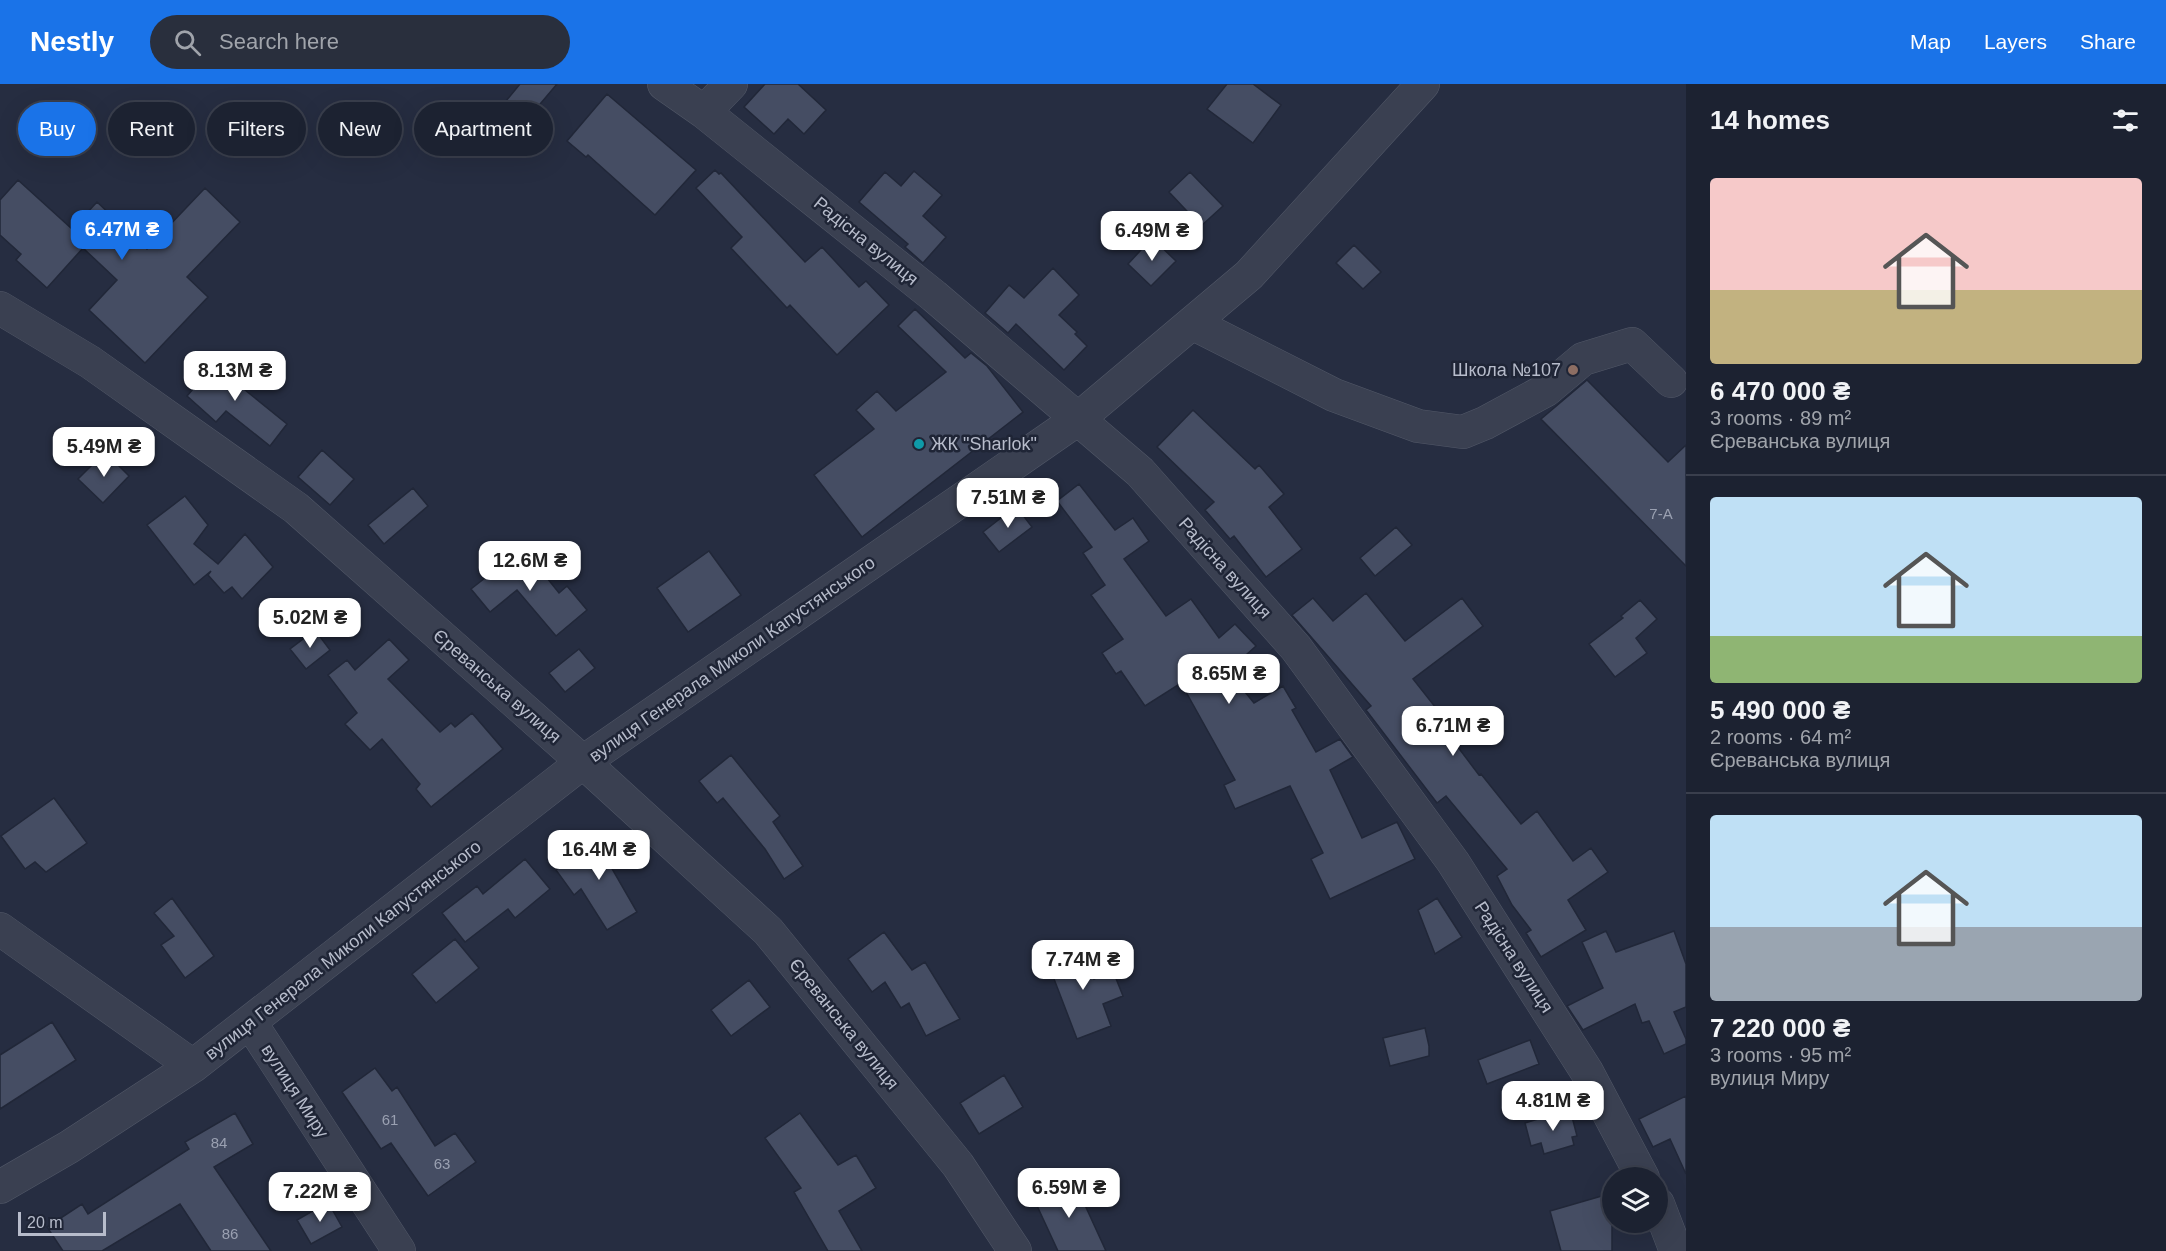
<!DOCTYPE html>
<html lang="en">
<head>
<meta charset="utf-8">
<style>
  :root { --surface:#1c2231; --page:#292f3d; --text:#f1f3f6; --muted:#a0a4ab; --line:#3a3f4d; --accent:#1a73e8 }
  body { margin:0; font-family:Arial,sans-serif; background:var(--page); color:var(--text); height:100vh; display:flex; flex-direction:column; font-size:22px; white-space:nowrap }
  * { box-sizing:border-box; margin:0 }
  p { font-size:20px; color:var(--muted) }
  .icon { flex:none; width:33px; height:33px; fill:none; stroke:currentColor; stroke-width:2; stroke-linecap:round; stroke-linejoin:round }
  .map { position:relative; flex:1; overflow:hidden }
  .side { display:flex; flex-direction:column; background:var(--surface); width:480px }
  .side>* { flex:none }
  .hud { position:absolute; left:18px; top:18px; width:570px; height:54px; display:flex; gap:12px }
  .fabs { position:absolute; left:1602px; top:1083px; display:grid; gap:12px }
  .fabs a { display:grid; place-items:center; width:66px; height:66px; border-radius:50%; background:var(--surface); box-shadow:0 6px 24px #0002,0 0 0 2px var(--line); font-size:30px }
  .scale { position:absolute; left:18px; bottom:15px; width:88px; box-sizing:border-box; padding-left:6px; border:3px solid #b7bccb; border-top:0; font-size:16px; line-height:21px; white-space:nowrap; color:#b7bccb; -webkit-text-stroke:4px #1f2536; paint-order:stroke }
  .price { position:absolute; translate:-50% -51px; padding:0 14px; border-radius:12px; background:#fff; color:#222; font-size:20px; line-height:39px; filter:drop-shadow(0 2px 3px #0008) }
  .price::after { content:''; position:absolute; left:50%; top:36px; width:18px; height:14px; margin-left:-9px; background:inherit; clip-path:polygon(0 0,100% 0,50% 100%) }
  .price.on { background:var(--accent); color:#fff }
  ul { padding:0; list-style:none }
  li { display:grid; align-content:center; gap:12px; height:318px; padding:0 24px }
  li+li { border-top:2px solid var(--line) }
  li span { display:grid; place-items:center; height:186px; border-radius:6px; color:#555 }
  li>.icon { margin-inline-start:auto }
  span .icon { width:108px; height:108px; fill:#fffc; stroke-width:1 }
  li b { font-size:26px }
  h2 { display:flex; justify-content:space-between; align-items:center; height:72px; padding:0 24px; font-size:26px }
  .chip { padding:0 21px; border-radius:27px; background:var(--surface); box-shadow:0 6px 24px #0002,0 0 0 2px var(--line); font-size:21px; line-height:54px }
  .chip.on { background:var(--accent); color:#fff }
  header { display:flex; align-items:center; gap:36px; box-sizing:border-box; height:84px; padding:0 30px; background:var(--accent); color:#fff }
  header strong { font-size:28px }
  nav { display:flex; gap:33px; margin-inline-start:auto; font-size:21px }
  .search { width:420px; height:54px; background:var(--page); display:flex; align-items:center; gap:15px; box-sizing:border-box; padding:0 21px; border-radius:33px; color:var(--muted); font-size:22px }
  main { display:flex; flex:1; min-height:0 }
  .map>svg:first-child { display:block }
  .building { fill:#454d63; stroke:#212738; stroke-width:1.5 }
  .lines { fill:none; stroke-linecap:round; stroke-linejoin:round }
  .street-casing { stroke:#525868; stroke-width:34 }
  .street { stroke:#3a4051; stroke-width:33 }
  .education-dot { fill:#8d6e63; stroke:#1f2536; stroke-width:2 }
  .culture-dot { fill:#0f9aa8; stroke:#1f2536; stroke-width:2 }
  .labels { text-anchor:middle; stroke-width:5; stroke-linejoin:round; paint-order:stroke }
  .number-label { font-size:15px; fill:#9aa0b1 }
  .street-label { font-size:18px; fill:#b7bccb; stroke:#1f2536 }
  .poi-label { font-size:18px; fill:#b7bccb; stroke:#1f2536; text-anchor:end }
</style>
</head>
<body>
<header>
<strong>Nestly</strong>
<div class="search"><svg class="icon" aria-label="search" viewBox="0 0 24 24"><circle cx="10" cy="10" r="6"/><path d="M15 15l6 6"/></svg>Search here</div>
<nav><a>Map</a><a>Layers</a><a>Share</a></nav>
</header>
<main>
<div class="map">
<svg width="1686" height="1167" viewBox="0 0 1686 1167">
  <rect width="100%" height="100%" fill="#262d41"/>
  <path class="building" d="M520 0H557L519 45 497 28Z
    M765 0H798L826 26 804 50 788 35 774 50 744 23Z
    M1227 0H1253L1281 21 1253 59 1207 25Z
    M607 10 696 86 655 131 588 71 586 73 567 57Z
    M715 86 719 90 721 89 805 178 822 163 859 203 866 197 889 221 837 271 790 221 787 224 731 164 742 153 696 104Z
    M914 87 942 111 923 132 946 153 923 179 905 163 908 160 859 118 885 88 901 102Z
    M1190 88 1223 122 1201 142 1169 108Z
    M18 96 72 145 97 118 147 165 205 104 240 138 187 193 208 213 145 279 89 226 117 196 83 164 47 204 16 176 21 170 0 151V116Z
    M1152 154 1176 177 1151 202 1128 180Z
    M1354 161 1381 188 1363 205 1336 179Z
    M1053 184 1079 211 1059 231 1077 248 1075 250 1087 262 1064 286 1016 240 1008 249 985 229 1009 201 1024 214Z
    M915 225 965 274 971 269 987 282 1023 328 862 453 814 391 874 345 856 326 877 307 896 327 946 288 898 242Z
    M220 274 250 301 245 306 287 340 270 362 226 327 216 338 187 312Z
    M1587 296 1668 378 1686 361V482L1541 335Z
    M1193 326 1255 385 1259 381 1284 410 1269 423 1302 465 1266 493 1234 452 1230 455 1205 426 1214 418 1157 363Z
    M322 366 354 395 330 421 298 393Z
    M105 368 129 392 103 419 78 395Z
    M1079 400 1115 446 1133 434 1149 457 1124 475 1166 532 1191 515 1219 554 1235 540 1256 562 1228 587 1254 619 1283 602 1296 624 1292 626 1316 668 1340 655 1353 673 1330 686 1362 754 1397 738 1415 775 1330 815 1311 775 1323 769 1290 702 1235 725 1224 701 1235 696 1181 599 1145 622 1121 587 1116 590 1102 569 1123 555 1091 511 1105 501 1083 469 1092 463 1057 417Z
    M413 404 428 422 384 460 368 441Z
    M185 412 208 441 194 460 218 480 245 450 273 483 242 515 232 503 224 509 208 491 211 487 194 501 147 441Z
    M1016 422 1032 443 999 468 983 448Z
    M1396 443 1412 461 1375 492 1360 474Z
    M523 464 559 509 567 502 587 526 556 552 517 506 490 528 471 505Z
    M709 467 741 511 688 548 657 504Z
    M1366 509 1405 557 1462 514 1483 542 1413 595 1451 643 1445 646 1479 691 1481 690 1521 740 1537 727 1573 777 1591 764 1608 788 1568 816 1586 846 1541 873 1526 849 1531 846 1512 821 1497 792 1507 785 1446 712 1437 719 1366 626 1371 622 1292 531 1313 514 1333 537Z
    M1640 516 1657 535 1636 554 1647 569 1615 593 1589 560 1623 534 1621 532Z
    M315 546 330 566 306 585 290 565Z
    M389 555 409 576 388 595 440 648 451 639 455 643 472 629 503 665 431 723 416 705 420 700 382 655 370 666 345 640 357 629 328 591 347 576 355 586Z
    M579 565 595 584 565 608 549 589Z
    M731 671 780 732 773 738 803 782 784 795 765 765 723 714 717 719 699 697Z
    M54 714 87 759 46 788 35 778 25 785 1 752Z
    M604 749 623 774 611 783 637 828 607 846 581 805 574 811 556 786Z
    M525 775 550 805 515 834 508 825 465 858 442 829 477 802 483 810Z
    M172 814 214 872 185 894 161 861 174 852 154 829Z
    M1437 814 1462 853 1435 870 1418 826Z
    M1606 847 1616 868 1674 847 1686 880V923L1674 928 1686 955V960L1664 970 1649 937 1642 939 1635 920 1583 946 1567 922 1603 904 1582 858Z
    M884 848 912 886 925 878 960 935 926 952 909 919 901 924 885 898 872 908 848 875Z
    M455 855 479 884 436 919 412 890Z
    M1081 861 1094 895 1113 887 1123 912 1103 920 1111 942 1077 955 1046 874Z
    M749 896 770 923 731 952 711 926Z
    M52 938 76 976 0 1025V971Z
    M1425 944 1429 962V972L1390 982 1383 954Z
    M1530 956 1539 980 1487 1000 1478 976Z
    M375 984 392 1007 397 1003 435 1062 455 1049 476 1078 428 1112 391 1059 381 1065 342 1008Z
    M1004 991 1023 1023 979 1050 960 1019Z
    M1686 1012V1090L1670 1055 1653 1063 1639 1035Z
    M1570 1025 1577 1052 1572 1053 1574 1061 1544 1070 1541 1059 1531 1062 1525 1039Z
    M235 1029 253 1060 214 1083 271 1167H211L180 1120 102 1167H63L47 1143 82 1120 88 1130 189 1065 185 1058Z
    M800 1029 838 1081 856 1071 876 1104 839 1127 862 1167H828L794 1108 801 1104 765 1054Z
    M1073 1095 1106 1167H1058L1033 1113Z
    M1612 1109V1167H1561L1550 1127Z
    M328 1118 342 1143 311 1160 297 1136Z"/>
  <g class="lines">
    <defs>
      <path id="street" d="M664 0 704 28 934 212 1140 388 1296 564 1453 778 1587 988 1643 1094
        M704 28 731 0
        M0 224 90 278 296 424 583 678 768 847 958 1081 1015 1167
        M1192 239 1334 311 1418 342 1463 348 1485 339 1546 306 1583 275 1632 260 1671 297
        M0 845 193 982
        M250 938 399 1167
        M0 1103 69 1063 193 982 583 678 1078 335 1249 191 1423 0
        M1658 1120 1676 1167"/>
    </defs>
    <use href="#street" class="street-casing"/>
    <use href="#street" class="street"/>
  </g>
  <circle class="education-dot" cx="1573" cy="286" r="6"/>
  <circle class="culture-dot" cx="919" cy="360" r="6"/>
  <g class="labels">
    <g class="number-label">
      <text x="1661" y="435">7-А</text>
      <text x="390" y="1041">61</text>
      <text x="219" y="1064">84</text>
      <text x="442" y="1085">63</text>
      <text x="230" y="1155">86</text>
    </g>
    <g class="street-label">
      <text transform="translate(866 157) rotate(39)" y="6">Радісна вулиця</text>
      <text transform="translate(1225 484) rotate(48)" y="6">Радісна вулиця</text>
      <text transform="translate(732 575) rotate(-35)" y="6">вулиця Генерала Миколи Капустянського</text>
      <text transform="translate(497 602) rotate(41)" y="6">Єреванська вулиця</text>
      <text transform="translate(343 866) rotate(-38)" y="6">вулиця Генерала Миколи Капустянського</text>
      <text transform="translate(1514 873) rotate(57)" y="6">Радісна вулиця</text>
      <text transform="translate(844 940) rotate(51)" y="6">Єреванська вулиця</text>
      <text transform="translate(295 1007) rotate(57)" y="6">вулиця Миру</text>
    </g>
    <g class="poi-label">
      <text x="1561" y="292">Школа №107</text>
      <text x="931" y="366" text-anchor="start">ЖК "Sharlok"</text>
    </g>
  </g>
</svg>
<div class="fabs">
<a><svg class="icon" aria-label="layers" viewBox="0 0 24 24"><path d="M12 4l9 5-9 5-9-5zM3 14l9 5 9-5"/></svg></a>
</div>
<div class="scale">20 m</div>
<b class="price on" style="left:122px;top:177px">6.47M ₴</b>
<b class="price" style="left:1152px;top:178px">6.49M ₴</b>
<b class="price" style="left:235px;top:318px">8.13M ₴</b>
<b class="price" style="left:104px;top:394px">5.49M ₴</b>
<b class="price" style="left:1008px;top:445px">7.51M ₴</b>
<b class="price" style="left:530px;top:508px">12.6M ₴</b>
<b class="price" style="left:310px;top:565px">5.02M ₴</b>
<b class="price" style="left:1229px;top:621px">8.65M ₴</b>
<b class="price" style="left:1453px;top:673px">6.71M ₴</b>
<b class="price" style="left:599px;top:797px">16.4M ₴</b>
<b class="price" style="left:1083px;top:907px">7.74M ₴</b>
<b class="price" style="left:1553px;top:1048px">4.81M ₴</b>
<b class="price" style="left:1069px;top:1135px">6.59M ₴</b>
<b class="price" style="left:320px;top:1139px">7.22M ₴</b>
<div class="hud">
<a class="chip on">Buy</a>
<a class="chip">Rent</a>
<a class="chip">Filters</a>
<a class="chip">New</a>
<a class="chip">Apartment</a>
</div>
</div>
<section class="side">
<h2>14 homes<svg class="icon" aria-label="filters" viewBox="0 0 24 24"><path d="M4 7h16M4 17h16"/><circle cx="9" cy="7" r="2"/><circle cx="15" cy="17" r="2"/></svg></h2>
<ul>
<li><span style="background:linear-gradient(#f6c9c9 60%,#c2b280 0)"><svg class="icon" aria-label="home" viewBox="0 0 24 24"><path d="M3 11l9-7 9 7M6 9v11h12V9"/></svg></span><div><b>6 470 000 ₴</b><p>3 rooms · 89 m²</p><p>Єреванська вулиця</p></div></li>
<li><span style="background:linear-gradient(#bfe0f5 75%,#8fb573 0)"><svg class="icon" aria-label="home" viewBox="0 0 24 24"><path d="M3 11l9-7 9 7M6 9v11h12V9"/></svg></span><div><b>5 490 000 ₴</b><p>2 rooms · 64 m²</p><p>Єреванська вулиця</p></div></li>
<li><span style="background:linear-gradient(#bfe0f5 60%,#9aa5b1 0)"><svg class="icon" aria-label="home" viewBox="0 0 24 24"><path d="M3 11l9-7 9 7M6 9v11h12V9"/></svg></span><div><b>7 220 000 ₴</b><p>3 rooms · 95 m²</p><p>вулиця Миру</p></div></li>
</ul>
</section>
</main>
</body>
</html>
